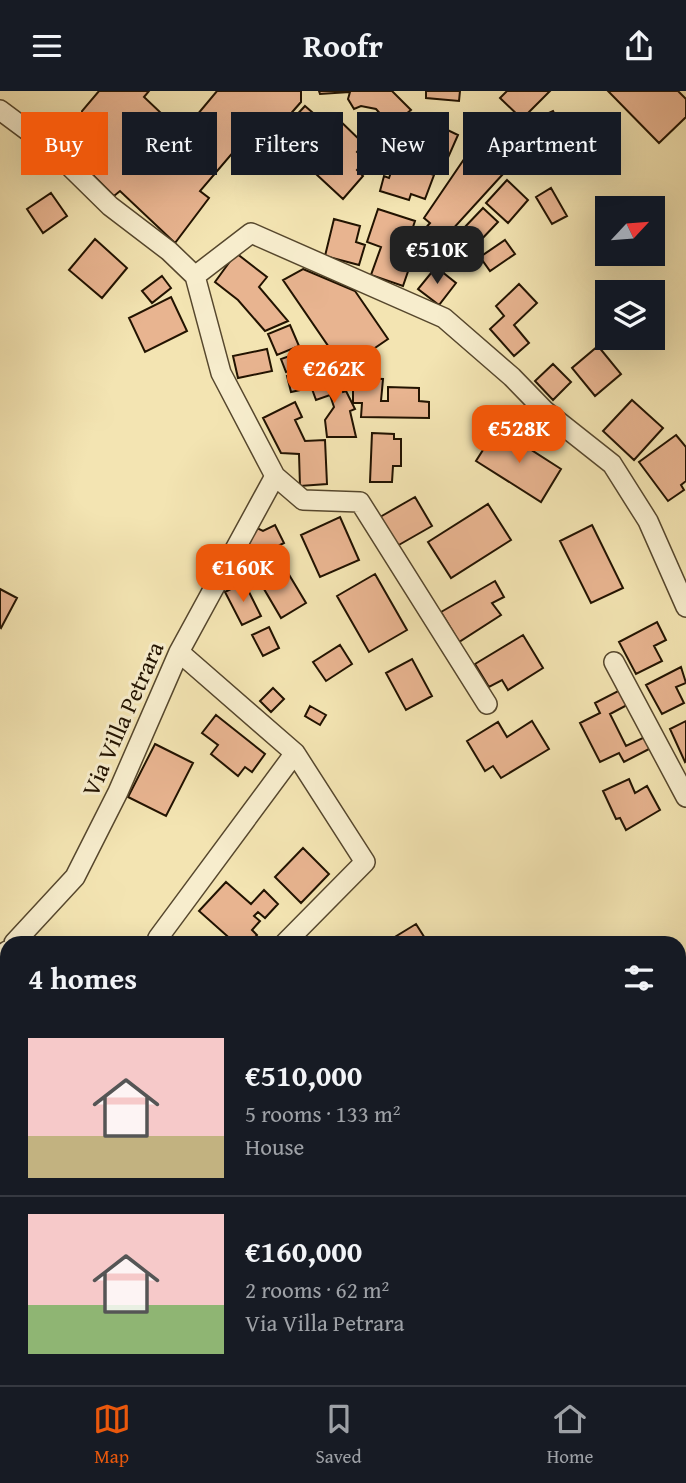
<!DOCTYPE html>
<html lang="en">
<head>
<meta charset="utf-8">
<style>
  :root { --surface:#171b24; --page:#242831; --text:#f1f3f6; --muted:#9ea1a6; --line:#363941; --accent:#ea580c }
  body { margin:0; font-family:"Gentium Book Plus",serif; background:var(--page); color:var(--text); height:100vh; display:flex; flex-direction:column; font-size:26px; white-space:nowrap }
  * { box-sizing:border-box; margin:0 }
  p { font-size:23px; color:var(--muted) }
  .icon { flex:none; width:38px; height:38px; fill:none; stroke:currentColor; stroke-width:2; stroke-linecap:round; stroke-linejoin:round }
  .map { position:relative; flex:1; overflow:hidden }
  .drawer { position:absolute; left:0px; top:845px; width:686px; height:450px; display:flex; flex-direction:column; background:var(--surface); border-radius:21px 21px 0 0; box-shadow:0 7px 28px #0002 }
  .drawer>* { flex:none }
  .top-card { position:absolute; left:21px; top:21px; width:644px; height:63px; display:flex; gap:14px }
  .needle { width:46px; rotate:64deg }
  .tools { position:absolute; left:595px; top:105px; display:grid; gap:14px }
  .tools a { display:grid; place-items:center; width:70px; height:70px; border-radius:0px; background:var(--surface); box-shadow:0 7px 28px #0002; font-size:35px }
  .price { position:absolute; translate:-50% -60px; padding:0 16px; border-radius:14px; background:var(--accent); color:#fff; font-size:23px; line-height:46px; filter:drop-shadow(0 2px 4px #0008) }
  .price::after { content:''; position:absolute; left:50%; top:42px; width:21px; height:16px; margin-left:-10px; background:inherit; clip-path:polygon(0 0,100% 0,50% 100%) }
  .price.selected { background:#222; color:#fff }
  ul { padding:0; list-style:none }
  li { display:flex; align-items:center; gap:21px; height:175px; padding:0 28px }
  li+li { border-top:2px solid var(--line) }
  li span { display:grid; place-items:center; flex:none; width:196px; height:140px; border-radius:0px; color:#555 }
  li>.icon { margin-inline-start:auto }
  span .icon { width:84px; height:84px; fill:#fffc; stroke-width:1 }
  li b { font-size:30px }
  h2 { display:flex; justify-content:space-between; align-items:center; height:84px; padding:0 28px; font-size:30px }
  .tag { padding:0 24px; border-radius:0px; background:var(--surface); box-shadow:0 7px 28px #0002; font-size:24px; line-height:63px }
  .tag.selected { background:var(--accent); color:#fff }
  header { display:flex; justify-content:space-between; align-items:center; height:91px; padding:0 28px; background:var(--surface); font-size:32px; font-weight:700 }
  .tabs { display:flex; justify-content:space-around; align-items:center; height:98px; border-top:2px solid var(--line); background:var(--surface); font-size:19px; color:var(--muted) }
  .tabs a { display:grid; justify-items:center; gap:4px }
  .tabs .selected { color:var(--accent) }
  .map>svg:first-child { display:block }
  .building { fill:#e8b490; stroke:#221301; stroke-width:2 }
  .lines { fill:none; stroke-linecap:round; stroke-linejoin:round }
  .minor-casing { stroke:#56472d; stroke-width:22 }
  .minor { stroke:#f7edcd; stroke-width:19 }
  .labels { text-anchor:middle; stroke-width:6; stroke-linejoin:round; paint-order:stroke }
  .street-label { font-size:24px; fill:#221301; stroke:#f7edcd }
</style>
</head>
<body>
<header><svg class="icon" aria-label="menu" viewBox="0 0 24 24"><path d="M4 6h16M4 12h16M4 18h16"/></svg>Roofr<svg class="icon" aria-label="share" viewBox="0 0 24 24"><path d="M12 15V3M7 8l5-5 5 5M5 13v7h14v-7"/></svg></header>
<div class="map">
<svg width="686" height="1294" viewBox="0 0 686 1294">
  <rect width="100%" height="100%" fill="#f3e4b2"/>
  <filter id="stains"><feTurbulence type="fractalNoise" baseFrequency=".00286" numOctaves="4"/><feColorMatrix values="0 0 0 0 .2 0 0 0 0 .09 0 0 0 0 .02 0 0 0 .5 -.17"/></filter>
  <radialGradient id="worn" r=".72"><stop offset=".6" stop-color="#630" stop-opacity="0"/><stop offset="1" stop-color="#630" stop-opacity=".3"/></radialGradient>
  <path class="building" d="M99 0H149L144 6 182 42 217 0H301V11L265 52 258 46 264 38 258 32 200 100 209 107 175 152 120 100 114 105 67 58 75 41 73 35 82 26V20Z
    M319 0H392L411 19 391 35 376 18 361 15 354 18 348 8 350 1 320 3Z
    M426 0H460L459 10 426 7Z
    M507 0H550L522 28 500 7Z
    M608 0H678L686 8V26L659 52Z
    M305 15 327 34 335 25 364 53 357 61 366 69 357 79 363 85 343 108 276 46Z
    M553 20 565 45 543 56 531 30Z
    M412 22 458 44 443 78 397 56Z
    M473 55 503 83 441 151 423 140 430 132 424 127Z
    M395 70 434 84 425 108 411 103 409 109 380 100 384 85 389 87Z
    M507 89 528 109 508 132 486 112Z
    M551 97 567 125 552 133 536 106Z
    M51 102 67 125 43 142 27 118Z
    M483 117 498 131 478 152 463 138Z
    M378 118 415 130 410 145 416 148 412 159 415 160 403 195 371 184 381 156 367 151Z
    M334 128 360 135 356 151 365 154 359 174 325 165Z
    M95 148 127 177 102 207 69 179Z
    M505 149 515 163 490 180 480 166Z
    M236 162 267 186 259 196 288 230 265 240 238 209 215 191Z
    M436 176 456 192 439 214 418 198Z
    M303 178 355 200 388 248 344 278 283 189Z
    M162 185 171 197 152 212 142 200Z
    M519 193 537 212 514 234 529 252 514 265 490 238 504 225 496 215Z
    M171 206 187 240 145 261 129 227Z
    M290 234 299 255 277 264 268 243Z
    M598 255 621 283 595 305 572 277Z
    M267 258 272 280 238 287 233 265Z
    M309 258 314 271 286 281 281 268Z
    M553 273 571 291 553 309 535 290Z
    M321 278 328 291 337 287 343 301 346 300 355 318 350 320 356 346H327L325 329 334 316 330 304 316 309 307 284Z
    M301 281 305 298 291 301 287 285Z
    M358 287 383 288 381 310H388V296L419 297V310L429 311V327L361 326 362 312H353V292H358Z
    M632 309 663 337 634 369 603 340Z
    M295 311 302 326 295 329 305 350 325 349 327 393 300 395 299 363 281 362 263 327Z
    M497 337 561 378 541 411 476 370Z
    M372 342 394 343V348H401V375H393L392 391H370Z
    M676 344 686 356V390L681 394 684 399 668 410 639 371Z
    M415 406 432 435 397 455 380 426Z
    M488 413 511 449 451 487 428 451Z
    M340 426 359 469 320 486 301 444Z
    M275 434 284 452 268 460 272 469 253 478 255 482 251 484 244 462 257 437 263 440Z
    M592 434 623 497 591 512 560 450Z
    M282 472 306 512 281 527 257 486Z
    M375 483 407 539 369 561 337 505Z
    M495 490 504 506 492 512 501 524 459 551 441 521Z
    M244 491 261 525 242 534 225 501Z
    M0 498 17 507 1 537 0 536Z
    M657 531 666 549 654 555 662 570 636 583 619 551Z
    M269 536 279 557 263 565 252 544Z
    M523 544 543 577 508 599 502 589 489 596 475 573Z
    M340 554 352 573 326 590 313 571Z
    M412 568 432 605 406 619 386 582Z
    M681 576 686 592 676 596 684 612 662 623 646 594Z
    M273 597 284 608 271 621 260 610Z
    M622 598 629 613 610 623 626 655 647 645 653 656 624 671 619 662 600 671 580 632 600 622 595 612Z
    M310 615 326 624 320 634 305 625Z
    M216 624 265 663 252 681 245 676 238 685 211 663 218 654 202 642Z
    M532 630 549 658 501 687 493 675 485 680 467 650 498 631 507 646Z
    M686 630V670L685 671 670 638Z
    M155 653 193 672 166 725 128 706Z
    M629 688 635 702 647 695 660 719 626 739 620 727 616 728 603 700Z
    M303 757 329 783 301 812 275 786Z
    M226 791 251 813 264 799 278 813 265 827 258 821 254 825 260 830 252 839 257 844 250 852H235L199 820Z
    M416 833 428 852H385Z
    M0 926 7 933V959L0 966Z"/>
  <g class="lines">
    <defs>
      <path id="minor" d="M0 19 51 57 110 115 169 160 195 185 221 282 275 385 179 561 118 701 75 786 14 852
        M195 185 251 142 444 227 512 286 545 320 612 373 648 430 686 516
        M275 385 303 409 360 411 487 613
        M179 561 295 662 365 771 285 852
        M614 571 686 706
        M158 847 295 662
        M0 867 7 860
        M0 1145 7 1139
        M0 1224 7 1226
        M92 1288 96 1294"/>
    </defs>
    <use href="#minor" class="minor-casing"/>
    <use href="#minor" class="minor"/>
  </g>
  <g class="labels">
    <g class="street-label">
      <text transform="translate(123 628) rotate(-66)" y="8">Via Villa Petrara</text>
    </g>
  </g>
  <rect width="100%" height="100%" filter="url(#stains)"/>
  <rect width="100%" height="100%" fill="url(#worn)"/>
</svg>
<div class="tools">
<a><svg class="needle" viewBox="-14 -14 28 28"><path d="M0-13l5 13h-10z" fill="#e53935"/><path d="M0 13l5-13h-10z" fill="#9ea1a6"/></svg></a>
<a><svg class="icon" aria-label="layers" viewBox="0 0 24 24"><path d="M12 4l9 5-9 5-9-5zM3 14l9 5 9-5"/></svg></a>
</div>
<b class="price selected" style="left:437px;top:195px">€510K</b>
<b class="price" style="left:334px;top:314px">€262K</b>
<b class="price" style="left:519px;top:374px">€528K</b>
<b class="price" style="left:243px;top:513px">€160K</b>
<div class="top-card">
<a class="tag selected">Buy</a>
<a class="tag">Rent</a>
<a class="tag">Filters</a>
<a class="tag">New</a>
<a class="tag">Apartment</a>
</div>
<section class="drawer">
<h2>4 homes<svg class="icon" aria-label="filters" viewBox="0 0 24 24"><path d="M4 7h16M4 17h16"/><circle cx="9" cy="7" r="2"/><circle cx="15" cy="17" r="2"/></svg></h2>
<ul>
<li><span style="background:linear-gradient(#f6c9c9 70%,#c2b280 0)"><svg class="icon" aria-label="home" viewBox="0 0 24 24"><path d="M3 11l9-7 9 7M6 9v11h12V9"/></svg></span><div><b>€510,000</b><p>5 rooms · 133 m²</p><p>House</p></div></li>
<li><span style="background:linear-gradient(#f6c9c9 65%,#8fb573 0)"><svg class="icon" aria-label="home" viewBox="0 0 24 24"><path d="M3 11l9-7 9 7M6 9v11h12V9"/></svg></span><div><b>€160,000</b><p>2 rooms · 62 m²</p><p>Via Villa Petrara</p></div></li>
</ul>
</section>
</div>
<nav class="tabs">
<a class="selected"><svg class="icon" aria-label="map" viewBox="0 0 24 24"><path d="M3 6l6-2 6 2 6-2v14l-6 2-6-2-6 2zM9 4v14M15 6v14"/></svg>Map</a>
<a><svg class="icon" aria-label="saved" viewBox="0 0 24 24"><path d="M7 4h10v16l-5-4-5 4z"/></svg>Saved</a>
<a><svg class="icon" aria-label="home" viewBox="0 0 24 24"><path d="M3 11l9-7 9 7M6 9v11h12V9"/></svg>Home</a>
</nav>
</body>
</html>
